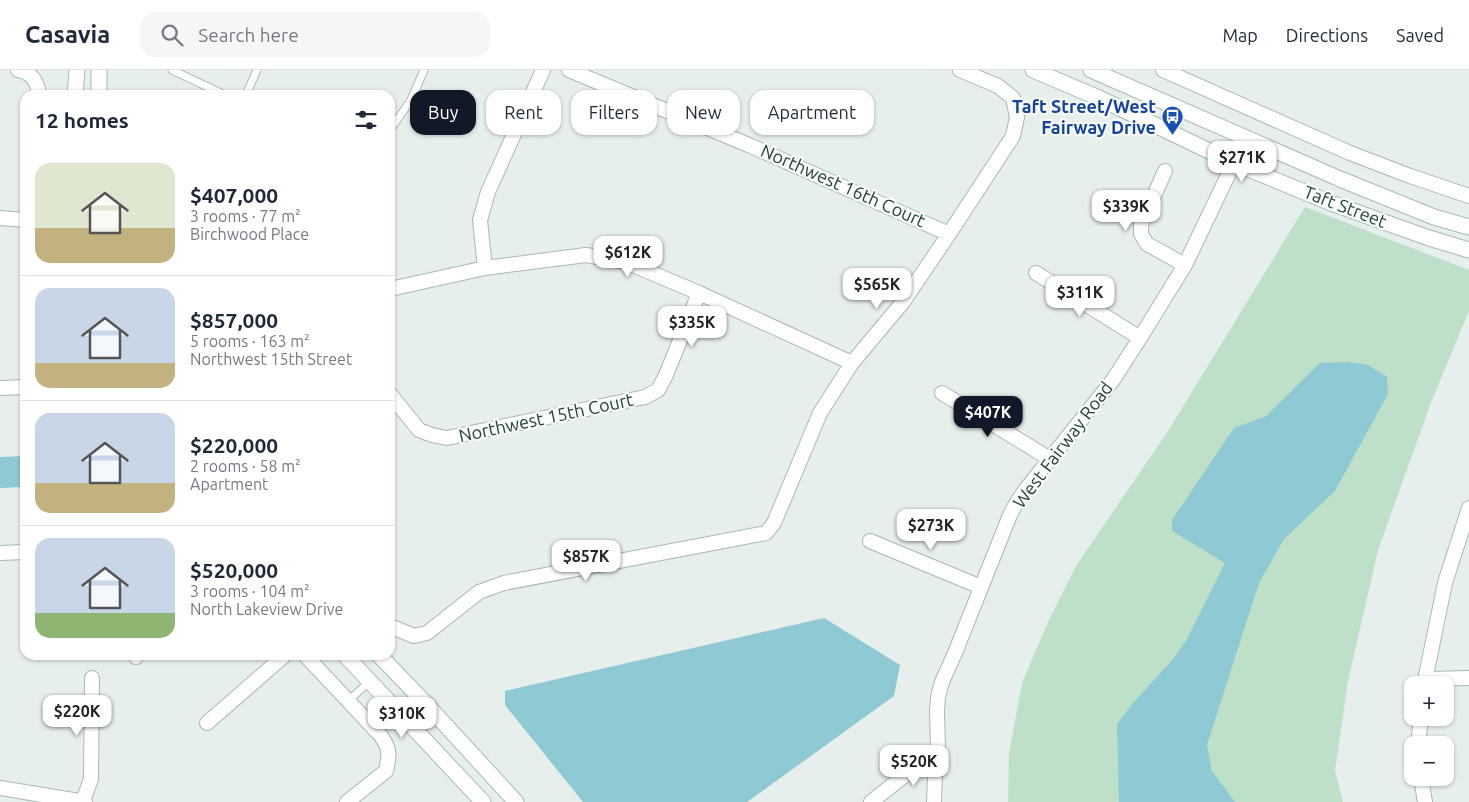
<!DOCTYPE html>
<html lang="en">
<head>
<meta charset="utf-8">
<style>
  :root { --surface:#fff; --page:#f6f6f7; --text:#1f2937; --muted:#747a83; --line:#e0e1e3; --accent:#111827 }
  body { margin:0; font-family:Ubuntu,sans-serif; background:var(--page); color:var(--text); height:100vh; display:flex; flex-direction:column; font-size:19px; white-space:nowrap }
  * { box-sizing:border-box; margin:0 }
  p { font-size:16px; color:var(--muted) }
  .icon { flex:none; width:28px; height:28px; fill:none; stroke:currentColor; stroke-width:2; stroke-linecap:round; stroke-linejoin:round }
  .map { position:relative; flex:1; overflow:hidden }
  .panel { position:absolute; left:20px; top:20px; width:375px; height:570px; display:flex; flex-direction:column; background:var(--surface); border-radius:15px; box-shadow:0 1px 4px #0004 }
  .panel>* { flex:none }
  .hud { position:absolute; left:410px; top:20px; width:475px; height:45px; display:flex; gap:10px }
  .buttons { position:absolute; left:1404px; top:606px; display:grid; gap:10px }
  .buttons a { display:grid; place-items:center; width:50px; height:50px; border-radius:10px; background:var(--surface); box-shadow:0 1px 4px #0004; font-size:25px }
  .price { position:absolute; translate:-50% -42px; padding:0 11px; border-radius:10px; background:#fff; color:#222; font-size:16px; line-height:32px; filter:drop-shadow(0 1px 2px #0008) }
  .price::after { content:''; position:absolute; left:50%; top:30px; width:15px; height:11px; margin-left:-8px; background:inherit; clip-path:polygon(0 0,100% 0,50% 100%) }
  .price.current { background:var(--accent); color:#fff }
  ul { padding:0; list-style:none }
  li { display:flex; align-items:center; gap:15px; height:125px; padding:0 15px }
  li+li { border-top:1px solid var(--line) }
  li span { display:grid; place-items:center; flex:none; width:140px; height:100px; border-radius:15px; color:#555 }
  li>.icon { margin-inline-start:auto }
  span .icon { width:60px; height:60px; fill:#fffc; stroke-width:1 }
  li b { font-size:21px }
  h2 { display:flex; justify-content:space-between; align-items:center; height:60px; padding:0 15px; font-size:21px }
  .tag { padding:0 18px; border-radius:15px; background:var(--surface); box-shadow:0 1px 4px #0004; font-size:18px; line-height:45px }
  .tag.current { background:var(--accent); color:#fff }
  header { display:flex; align-items:center; gap:30px; box-sizing:border-box; height:70px; padding:0 25px; background:var(--surface); border-bottom:1px solid var(--line) }
  header strong { font-size:24px }
  nav { display:flex; gap:28px; margin-inline-start:auto; font-size:18px }
  .search { width:350px; height:45px; background:var(--page); display:flex; align-items:center; gap:12px; box-sizing:border-box; padding:0 18px; border-radius:15px; color:var(--muted); font-size:19px }
  .map>svg:first-child { display:block }
  .green { fill:#bfe0c8 }
  .water { fill:#8ec9d4 }
  .lines { fill:none; stroke-linecap:round; stroke-linejoin:round }
  .lane-casing { stroke:#a8b8b2; stroke-width:9 }
  .street-casing { stroke:#a8b8b2; stroke-width:16 }
  .secondary-casing { stroke:#a4bbb3; stroke-width:17 }
  .lane { stroke:#fff; stroke-width:7 }
  .street { stroke:#fff; stroke-width:14 }
  .secondary { stroke:#fff; stroke-width:15 }
  .labels { text-anchor:middle; stroke-width:4.5; stroke-linejoin:round; paint-order:stroke }
  .transit-label { font-size:18px; font-weight:bold; fill:#164399; stroke:#f7fbf9; text-anchor:end }
  .street-label { font-size:18px; fill:#24423a; stroke:#f7fbf9 }
</style>
</head>
<body>
<header>
<strong>Casavia</strong>
<div class="search"><svg class="icon" aria-label="search" viewBox="0 0 24 24"><circle cx="10" cy="10" r="6"/><path d="M15 15l6 6"/></svg>Search here</div>
<nav><a>Map</a><a>Directions</a><a>Saved</a></nav>
</header>
<div class="map">
<svg width="1469" height="732" viewBox="0 0 1469 732">
  <rect width="100%" height="100%" fill="#e6efeb"/>
  <path class="green" d="M1305 137 1469 200V241L1432 330 1378 480 1348 611 1335 701 1343 732H1008L1009 684 1022 613 1049 550 1076 496 1168 361Z"/>
  <path class="water" d="M1349 292 1368 295 1387 307 1388 324 1335 421 1284 469 1259 513 1207 675 1212 701 1235 732H1119L1117 654 1133 633 1174 588 1187 569 1225 493 1172 461V450L1234 358 1266 346 1320 293Z
    M25 386V417L0 418V387Z
    M824 548 900 595 894 626 747 732H583L505 635V621Z"/>
  <g class="lines">
    <defs>
      <path id="lane" d="M172 0 225 25
        M246 25 257 0
        M390 60 411 30 424 0
        M348 631 369 612"/>
      <path id="street" d="M18 0C31 2 38 12 39 25
        M569 0 751 76 949 164
        M1163 0 1350 83 1410 106 1469 126
        M1165 101 1141 155V164L1147 174 1185 195
        M0 148 25 150
        M485 198 480 150 488 122 543 0
        M1036 203 1140 268
        M390 219 485 198 586 185 626 192 699 223 852 293
        M0 318 25 317
        M942 323 1050 389
        M390 324 419 360 432 365 447 368 645 327 658 320 666 305 699 223
        M870 471 981 517
        M0 483 25 482
        M390 556 414 566 427 563 479 522 504 513 766 463 774 453 820 343 852 293 903 232 949 164 1013 66 1017 47 1013 28 998 16 960 0
        M136 585V587
        M305 585 381 666C391 680 389 686 386 701L347 732
        M1425 609 1469 608
        M1424 615 1445 513 1469 438
        M207 653 285 585
        M1418 675 1421 648
        M1421 708 1425 732
        M0 718 85 732
        M83 731 91 709 92 608
        M871 732 938 679
        M934 732 935 705 938 679 937 642 938 627 942 612 955 583 1010 445 1017 432 1026 419 1113 310 1140 268 1185 195 1230 101 1248 69"/>
      <path id="secondary" d="M99 0V25
        M1033 0 1099 28 1234 93 1331 133 1429 168 1469 180
        M1091 0 1340 109 1434 147 1469 157
        M75 25 77 0
        M345 585 483 732
        M379 585 427 635 516 732"/>
    </defs>
    <use href="#lane" class="lane-casing"/>
    <use href="#street" class="street-casing"/>
    <use href="#secondary" class="secondary-casing"/>
    <use href="#lane" class="lane"/>
    <use href="#street" class="street"/>
    <use href="#secondary" class="secondary"/>
  </g>
  <defs>
    <symbol id="bus-pin" viewBox="-11 -11 22 30"><path d="M0 17L-7.5 6A9.5 9.5 0 1 1 7.5 6Z" fill="#1a4fb4" stroke="#f7fbf9"/><path d="M-5-6H5V4H4V6H2V4H-2V6H-4V4H-5ZM-3.5-4V0h7V-4ZM-3.5 1.2v1.5H-2V1.2ZM2 1.2v1.5H3.5V1.2Z" fill="#fff"/></symbol>
  </defs>
  <g fill-rule="evenodd">
    <use href="#bus-pin" x="1160" y="34" width="25" height="34"/>
  </g>
  <g class="labels">
    <g class="transit-label">
      <text x="1156" y="43">Taft Street/West<tspan x="1156" dy="21">Fairway Drive</tspan></text>
    </g>
    <g class="street-label">
      <text transform="translate(843 116) rotate(24)" y="6">Northwest 16th Court</text>
      <text transform="translate(1345 137) rotate(21)" y="6">Taft Street</text>
      <text transform="translate(546 348) rotate(-12)" y="6">Northwest 15th Court</text>
      <text transform="translate(1063 375) rotate(-53)" y="6">West Fairway Road</text>
    </g>
  </g>
</svg>
<div class="buttons">
<a>+</a>
<a>−</a>
</div>
<b class="price" style="left:1242px;top:113px">$271K</b>
<b class="price" style="left:1126px;top:162px">$339K</b>
<b class="price" style="left:628px;top:208px">$612K</b>
<b class="price" style="left:877px;top:240px">$565K</b>
<b class="price" style="left:1080px;top:248px">$311K</b>
<b class="price" style="left:692px;top:278px">$335K</b>
<b class="price current" style="left:988px;top:368px">$407K</b>
<b class="price" style="left:931px;top:481px">$273K</b>
<b class="price" style="left:586px;top:512px">$857K</b>
<b class="price" style="left:77px;top:667px">$220K</b>
<b class="price" style="left:402px;top:669px">$310K</b>
<b class="price" style="left:914px;top:717px">$520K</b>
<div class="hud">
<a class="tag current">Buy</a>
<a class="tag">Rent</a>
<a class="tag">Filters</a>
<a class="tag">New</a>
<a class="tag">Apartment</a>
</div>
<section class="panel">
<h2>12 homes<svg class="icon" aria-label="filters" viewBox="0 0 24 24"><path d="M4 7h16M4 17h16"/><circle cx="9" cy="7" r="2"/><circle cx="15" cy="17" r="2"/></svg></h2>
<ul>
<li><span style="background:linear-gradient(#dfe7d0 65%,#c2b280 0)"><svg class="icon" aria-label="home" viewBox="0 0 24 24"><path d="M3 11l9-7 9 7M6 9v11h12V9"/></svg></span><div><b>$407,000</b><p>3 rooms · 77 m²</p><p>Birchwood Place</p></div></li>
<li><span style="background:linear-gradient(#c9d6e8 75%,#c2b280 0)"><svg class="icon" aria-label="home" viewBox="0 0 24 24"><path d="M3 11l9-7 9 7M6 9v11h12V9"/></svg></span><div><b>$857,000</b><p>5 rooms · 163 m²</p><p>Northwest 15th Street</p></div></li>
<li><span style="background:linear-gradient(#c9d6e8 70%,#c2b280 0)"><svg class="icon" aria-label="home" viewBox="0 0 24 24"><path d="M3 11l9-7 9 7M6 9v11h12V9"/></svg></span><div><b>$220,000</b><p>2 rooms · 58 m²</p><p>Apartment</p></div></li>
<li><span style="background:linear-gradient(#c9d6e8 75%,#8fb573 0)"><svg class="icon" aria-label="home" viewBox="0 0 24 24"><path d="M3 11l9-7 9 7M6 9v11h12V9"/></svg></span><div><b>$520,000</b><p>3 rooms · 104 m²</p><p>North Lakeview Drive</p></div></li>
</ul>
</section>
</div>
</body>
</html>
